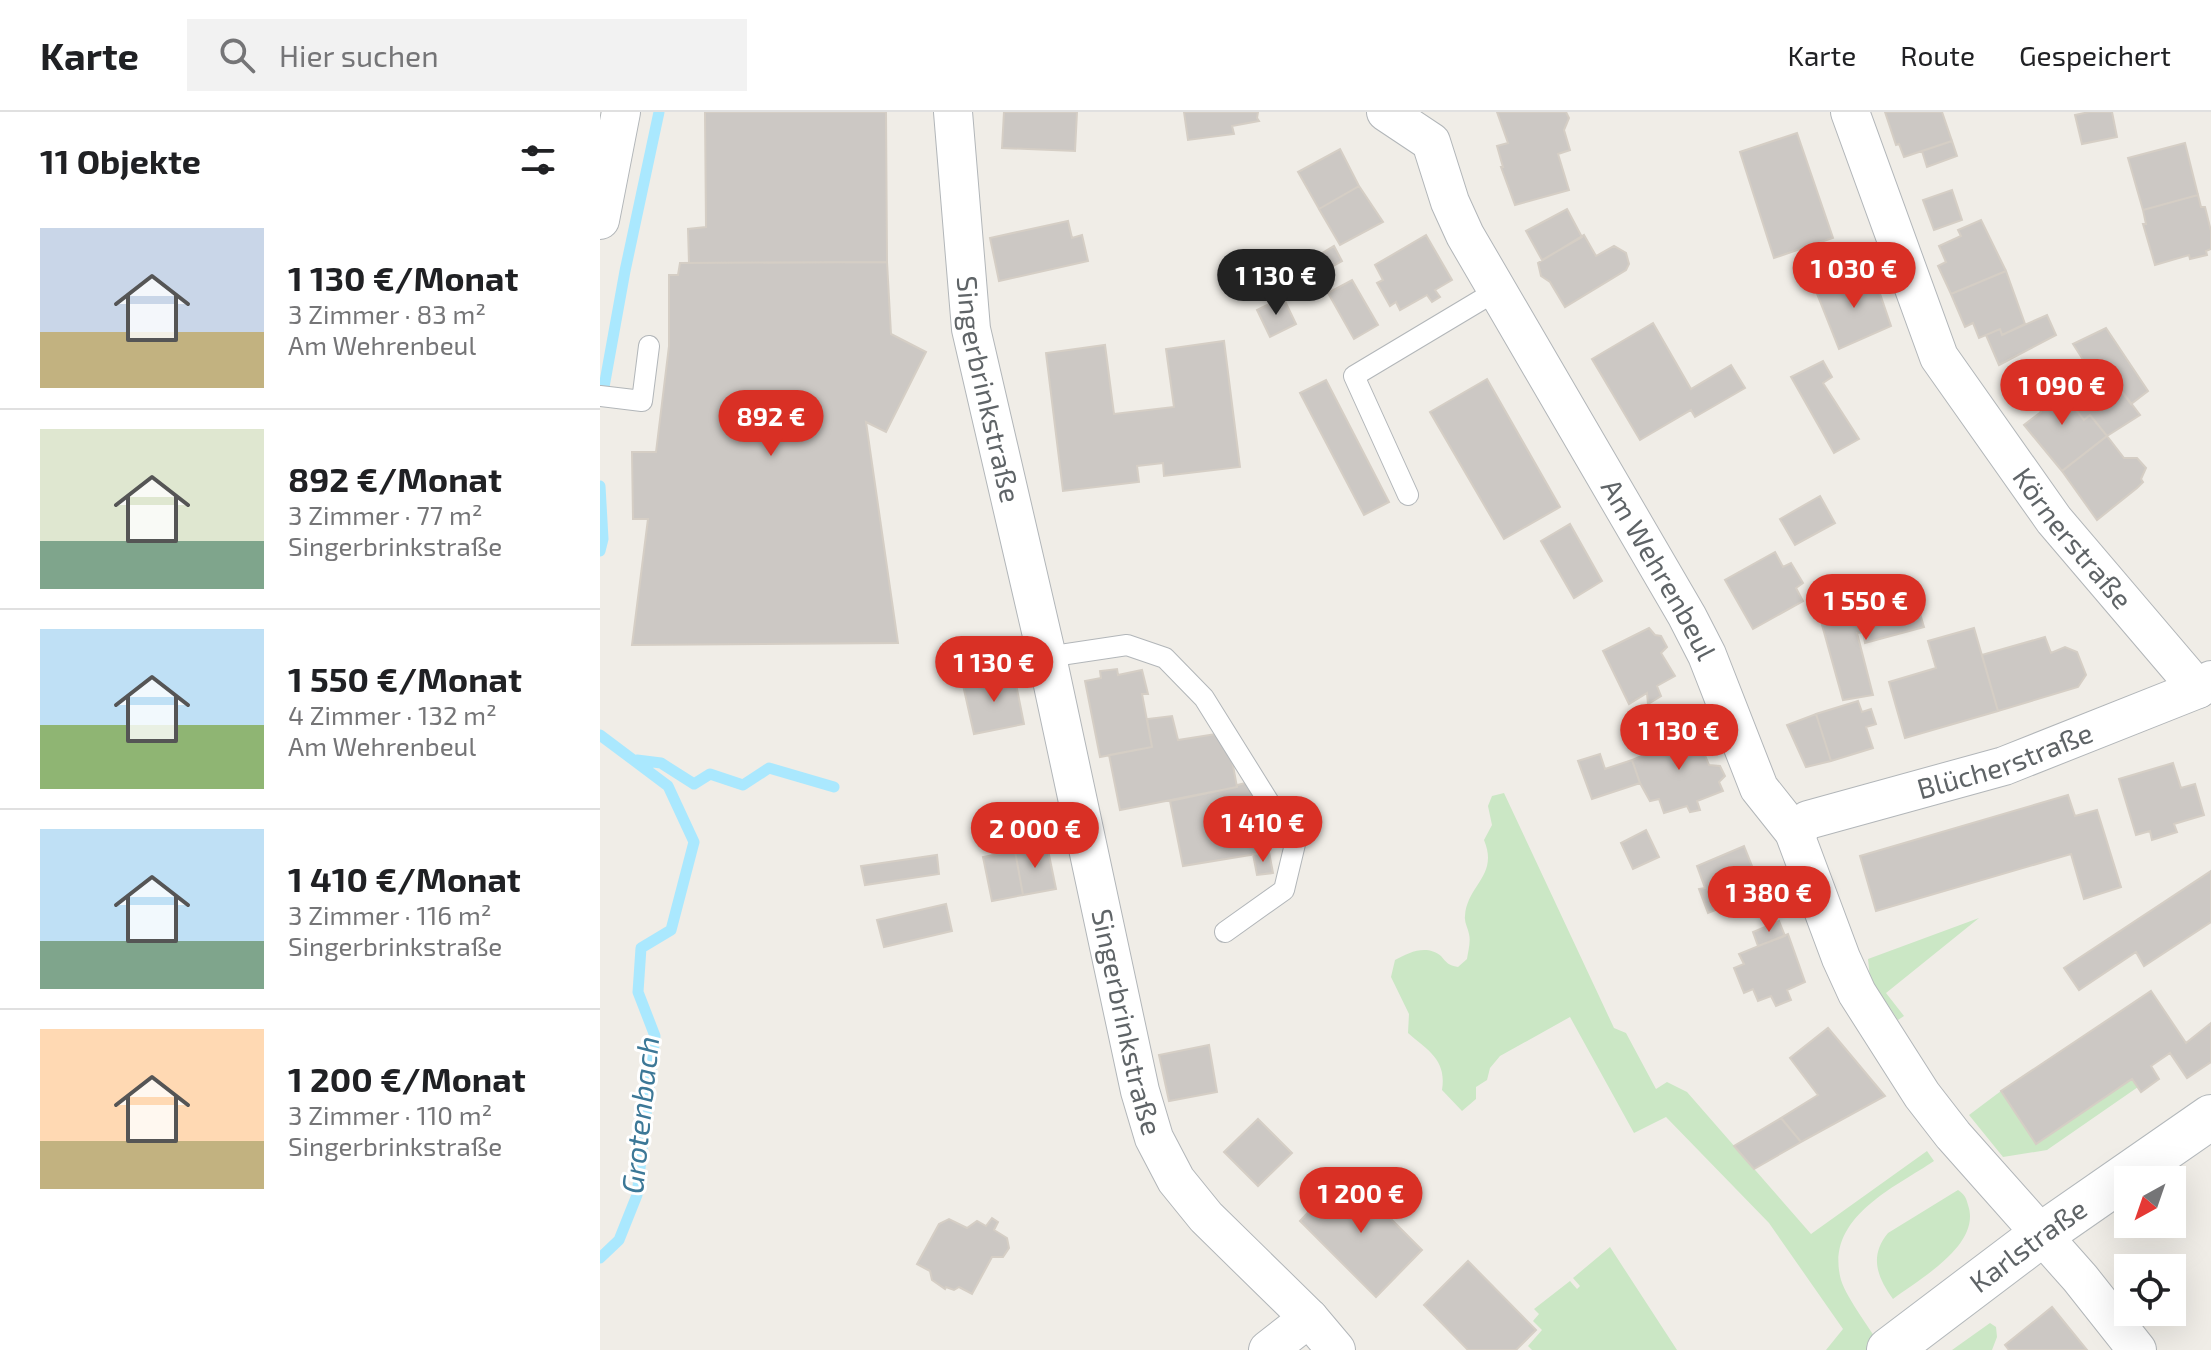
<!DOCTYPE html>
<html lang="de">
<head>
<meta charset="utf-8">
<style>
  :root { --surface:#fff; --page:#f2f2f2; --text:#202124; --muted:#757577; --line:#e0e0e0; --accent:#d93025 }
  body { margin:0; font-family:"Exo 2",sans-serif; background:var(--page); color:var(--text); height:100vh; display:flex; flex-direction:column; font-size:30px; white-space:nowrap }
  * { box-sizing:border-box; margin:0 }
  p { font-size:26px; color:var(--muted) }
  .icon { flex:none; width:44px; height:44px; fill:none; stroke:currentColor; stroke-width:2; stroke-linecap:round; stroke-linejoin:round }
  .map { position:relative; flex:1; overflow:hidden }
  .panel { display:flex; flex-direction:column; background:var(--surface); width:600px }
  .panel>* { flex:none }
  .needle { width:52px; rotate:220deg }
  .fabs { position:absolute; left:1514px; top:1054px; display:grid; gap:16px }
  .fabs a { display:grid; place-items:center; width:72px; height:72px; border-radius:0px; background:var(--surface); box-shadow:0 8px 32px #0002; font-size:40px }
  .price { position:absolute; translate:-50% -68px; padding:0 18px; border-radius:28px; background:var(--accent); color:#fff; font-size:26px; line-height:52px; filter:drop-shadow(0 2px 4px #0008) }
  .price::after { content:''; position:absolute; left:50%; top:48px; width:24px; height:18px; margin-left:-12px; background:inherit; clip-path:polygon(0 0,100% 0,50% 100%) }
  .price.selected { background:#222; color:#fff }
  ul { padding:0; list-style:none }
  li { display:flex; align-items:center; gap:24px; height:200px; padding:0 40px }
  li+li { border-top:2px solid var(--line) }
  li span { display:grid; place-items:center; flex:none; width:224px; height:160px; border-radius:0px; color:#555 }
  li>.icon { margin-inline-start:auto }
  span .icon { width:96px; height:96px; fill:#fffc; stroke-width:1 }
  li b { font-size:34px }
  h2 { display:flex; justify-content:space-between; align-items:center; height:96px; padding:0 40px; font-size:34px }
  header { display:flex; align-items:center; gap:48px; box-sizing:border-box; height:112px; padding:0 40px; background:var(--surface); border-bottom:2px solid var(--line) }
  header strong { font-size:38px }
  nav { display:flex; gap:44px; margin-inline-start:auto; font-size:28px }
  .search { width:560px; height:72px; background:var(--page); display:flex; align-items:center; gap:20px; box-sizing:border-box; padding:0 28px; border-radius:0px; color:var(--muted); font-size:30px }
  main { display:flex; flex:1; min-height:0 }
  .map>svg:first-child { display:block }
  .green { fill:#cbe7c5 }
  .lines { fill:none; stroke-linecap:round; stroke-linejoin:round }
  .stream { stroke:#aae8fe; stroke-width:11 }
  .building { fill:#ccc8c4; stroke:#d5cec5; stroke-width:2 }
  .lane-casing { stroke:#b2b6b9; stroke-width:22 }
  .street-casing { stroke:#b2b6b9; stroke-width:40 }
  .secondary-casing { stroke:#b3b8bb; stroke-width:46 }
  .lane { stroke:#fff; stroke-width:20 }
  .street { stroke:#fff; stroke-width:38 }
  .secondary { stroke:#fff; stroke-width:44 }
  .labels { text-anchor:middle; stroke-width:6; stroke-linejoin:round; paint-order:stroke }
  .street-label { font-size:28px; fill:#5f6467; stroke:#fff }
  .water-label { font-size:30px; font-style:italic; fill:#3c7897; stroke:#fff }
</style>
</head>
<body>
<header>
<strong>Karte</strong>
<div class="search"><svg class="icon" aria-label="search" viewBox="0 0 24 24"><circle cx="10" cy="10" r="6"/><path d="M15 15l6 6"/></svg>Hier suchen</div>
<nav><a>Karte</a><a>Route</a><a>Gespeichert</a></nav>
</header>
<main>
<section class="panel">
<h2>11 Objekte<svg class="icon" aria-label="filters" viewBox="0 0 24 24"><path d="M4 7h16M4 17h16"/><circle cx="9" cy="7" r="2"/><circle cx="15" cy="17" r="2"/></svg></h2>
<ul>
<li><span style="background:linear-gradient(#c9d6e8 65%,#c2b280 0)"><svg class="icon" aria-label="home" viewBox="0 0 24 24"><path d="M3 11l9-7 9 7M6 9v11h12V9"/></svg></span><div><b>1 130 €/Monat</b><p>3 Zimmer · 83 m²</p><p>Am Wehrenbeul</p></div></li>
<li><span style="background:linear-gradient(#dfe7d0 70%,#7fa58c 0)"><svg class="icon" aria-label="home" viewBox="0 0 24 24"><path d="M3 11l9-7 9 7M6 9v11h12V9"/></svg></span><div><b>892 €/Monat</b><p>3 Zimmer · 77 m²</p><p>Singerbrinkstraße</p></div></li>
<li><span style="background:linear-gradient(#bfe0f5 60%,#8fb573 0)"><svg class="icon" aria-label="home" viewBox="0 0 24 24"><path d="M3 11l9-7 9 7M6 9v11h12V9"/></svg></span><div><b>1 550 €/Monat</b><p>4 Zimmer · 132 m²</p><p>Am Wehrenbeul</p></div></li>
<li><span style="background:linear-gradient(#bfe0f5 70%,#7fa58c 0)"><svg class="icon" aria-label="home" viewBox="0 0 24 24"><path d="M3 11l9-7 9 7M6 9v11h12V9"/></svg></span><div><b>1 410 €/Monat</b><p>3 Zimmer · 116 m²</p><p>Singerbrinkstraße</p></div></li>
<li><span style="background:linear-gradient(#ffd9b3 70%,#c2b280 0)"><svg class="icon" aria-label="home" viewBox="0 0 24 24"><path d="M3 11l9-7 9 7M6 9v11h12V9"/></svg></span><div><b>1 200 €/Monat</b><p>3 Zimmer · 110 m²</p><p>Singerbrinkstraße</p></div></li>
</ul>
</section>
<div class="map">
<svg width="1611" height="1238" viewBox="0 0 1611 1238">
  <rect width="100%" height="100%" fill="#f0ede7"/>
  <path class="green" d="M904 681 1014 916 1026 921 1056 977 1067 970 1087 980 1211 1122 1327 1039 1334 1049C1294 1076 1224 1106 1241 1168 1247 1187 1272 1219 1283 1238H1226L1243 1217 1169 1111 1066 1005 1034 1021 970 905 900 944 890 956 887 968 876 975V987L862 999 842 978C847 947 827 938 808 921L809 902 791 865 795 848C809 840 827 832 841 844 847 851 848 853 858 855L867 847C868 839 871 830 869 822 868 816 864 810 865 804 867 773 899 764 884 728L892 713 888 694 892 684Z
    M1379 806 1286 881 1304 904 1298 908 1270 866 1268 847Z
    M1532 967 1538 975 1447 1038 1403 1045 1369 1003 1401 979 1436 1031Z
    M1358 1078C1364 1082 1366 1085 1368 1093 1382 1133 1319 1167 1293 1187 1277 1165 1269 1144 1288 1121Z
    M1010 1135 1077 1238H932L928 1234 942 1218 933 1209 939 1202 934 1197 970 1169 977 1177 980 1174 973 1166Z
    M1390 1211 1396 1215 1397 1225 1392 1238H1352Z"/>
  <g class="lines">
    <path class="stream" d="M2 286 25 159 59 0
      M0 374 3 427 0 439
      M0 623 68 674 94 730 71 818 41 836 38 880 55 924 37 1083 19 1128 0 1146
      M37 648 61 651 94 672 110 662 143 673 169 656 234 675"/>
  </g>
  <path class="building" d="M105 0H286L287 150 89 151 88 117 106 115Z
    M404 0H477L475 39 402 36Z
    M584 0H658L657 6 659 9 632 14 634 22 588 28Z
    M897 0H966L969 6 964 18 970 38 958 42 969 78 915 93 901 55H903L897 34 908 31Z
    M1285 0H1342L1352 29 1304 45 1299 32 1296 33Z
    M1489 0H1512L1517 25 1482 32 1475 3Z
    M1197 21 1233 126 1174 146 1140 40Z
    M1352 29 1357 44 1327 55 1322 39Z
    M1585 31 1598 83 1543 98 1528 46Z
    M740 37 759 74 719 97 698 60Z
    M759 74 783 110 740 133 719 97Z
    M1352 78 1362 108 1334 118 1323 88Z
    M1598 83 1601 95H1605L1611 119V137L1606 139 1607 143 1590 147 1589 143 1555 153 1543 112H1546L1543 98Z
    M967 97 982 125 942 148 926 119Z
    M1381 108 1406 159 1351 182 1338 154 1346 150 1339 134 1361 124 1358 118Z
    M468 109 472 126 482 123 488 149 399 169 390 126Z
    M826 123 852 168 835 178 840 185 832 190 827 183 800 198 796 190 790 194 777 171 783 168 775 153Z
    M984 123 996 144 1014 134 1026 141 1029 152 1026 158 965 195 950 170 941 164 938 151Z
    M734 134 742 149 717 163 709 149Z
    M287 150 291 222 326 240 286 320 266 310 298 531 32 533 48 407H33L32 340H56L69 234V163H78L80 151Z
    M1406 159 1425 212 1402 223 1400 217 1379 226 1373 211 1365 215 1351 182Z
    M1268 160 1275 177 1278 176 1291 214 1239 237 1216 179Z
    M752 168 778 213 754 227 728 181Z
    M683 185 696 212 670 225 657 198Z
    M1447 203 1456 223 1399 253 1386 223 1400 217 1402 223Z
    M1053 211 1091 277 1131 253 1145 276 1095 305 1091 298 1040 328 992 247Z
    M1506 216 1548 279 1531 292 1502 253 1491 260 1473 232Z
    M624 229 640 355 564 364 563 351 537 354 539 370 463 379 446 241 505 233 514 302 574 295 566 237Z
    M1223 249 1232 265 1223 271 1259 327 1234 341 1191 265Z
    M1502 253 1540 303 1507 324 1490 303 1484 308 1463 280Z
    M887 267 960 395 904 427 830 300Z
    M726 268 789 390 764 403 700 281Z
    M1445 270 1453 275 1456 273 1484 308 1490 303 1507 324 1462 359 1424 313 1441 300 1434 289 1435 278Z
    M1507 324 1524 346H1537L1546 356 1541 367 1543 370 1537 376 1497 408 1462 359Z
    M1220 384 1235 411 1195 433 1180 407Z
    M970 412 1002 469 974 486 941 429Z
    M1175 440 1183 455 1191 451 1203 471 1196 476 1203 489 1153 517 1125 468Z
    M1315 485 1324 515 1265 531 1263 520 1257 521 1273 583 1243 588 1222 513Z
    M1049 516 1055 523 1061 524 1067 535 1061 541 1075 564 1057 574 1061 584 1048 592 1047 581 1029 592 1003 539Z
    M1374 516 1398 599 1305 626 1289 570 1336 556 1328 529Z
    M1445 525 1451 541 1465 535 1477 540 1486 563 1478 575 1398 599 1382 543Z
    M517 557 518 563 542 558 548 582H542L552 635 500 645 485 569 501 566 500 559Z
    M414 562 424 612 374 622 363 573Z
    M1258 589 1262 600 1271 597 1276 612 1266 615 1273 636 1231 649 1216 602Z
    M1216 602 1231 649 1206 655 1187 613Z
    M572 604 578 628 622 621 628 627 637 675 520 698 509 643 552 635 547 607Z
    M1092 612 1109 653 1120 654 1125 664 1119 670 1123 679 1097 689 1100 698 1090 700 1087 694 1064 701 1059 687 1050 689 1040 671 1032 648 1069 632 1066 619Z
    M1000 642 1005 657 1032 648 1040 671 992 687 978 649Z
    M1573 651 1581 676 1595 672 1604 703 1574 712 1577 720 1552 728 1550 719 1536 723 1519 667Z
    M654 669 669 740 583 754 570 689 637 675V673Z
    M1468 683 1475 704 1497 698 1521 775 1484 787 1471 742 1276 799 1260 744Z
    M1046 718 1059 745 1033 757 1021 731Z
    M447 733 456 777 423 783 415 739Z
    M1144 734 1162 779 1146 786 1149 795 1136 800 1133 791 1108 801 1099 777 1105 776 1097 754Z
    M415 739 423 783 392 789 383 745Z
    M669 740 673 761 657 763 653 742Z
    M337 743 339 762 265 773 261 754Z
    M1611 759V810L1544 854 1536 840 1479 878 1464 856Z
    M346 792 352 819 284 835 277 808Z
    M1179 809 1185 824 1158 834 1153 820Z
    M1188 822 1205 870 1187 878 1191 888 1176 894 1171 884 1158 889 1153 877 1144 881 1134 856 1144 852 1139 842Z
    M1551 879 1586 931 1611 911V950L1587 966 1570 941 1551 954 1559 967 1541 980 1532 967 1436 1032 1401 979Z
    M1228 916 1285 984 1201 1030 1181 1006 1218 983 1190 946Z
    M609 933 617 980 569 989 559 943Z
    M1181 1006 1201 1030 1154 1057 1134 1034Z
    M658 1007 692 1041 658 1074 624 1040Z
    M745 1061 822 1138 776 1185 700 1109Z
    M392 1106 398 1110 394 1118 407 1126 409 1136 403 1145H392L372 1182 359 1175 354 1178 346 1175 345 1177 332 1168 330 1159 317 1152 339 1112 349 1107 367 1116 377 1109 386 1114Z
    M868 1149 936 1218 916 1238H868L824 1193Z
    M1452 1195 1487 1238H1409L1405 1233Z"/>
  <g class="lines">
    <defs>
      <path id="lane" d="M0 284 42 289 49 234
        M808 383 754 264 896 179
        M447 545 527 533 565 546 604 586 695 732 684 778 625 820"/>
      <g id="street">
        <path id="s1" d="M353 0 371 217 447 545 540 979 554 1026 576 1068 606 1105 709 1206 736 1238"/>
        <path id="s2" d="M786 0 831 30 850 90 865 123 1087 504 1107 543 1159 676 1194 720 1241 846 1257 881 1322 983 1353 1023 1480 1166 1537 1238"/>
        <path id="s3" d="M1250 0 1339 245 1454 408 1598 577"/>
        <path d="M0 108 21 0"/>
        <path id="s4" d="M1194 720 1208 708 1404 654 1598 577 1611 568"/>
        <path d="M668 1238 709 1206"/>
      </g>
      <g id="secondary">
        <path id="s5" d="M1289 1238 1441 1123 1611 1005"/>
      </g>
    </defs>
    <use href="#lane" class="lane-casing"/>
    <use href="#street" class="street-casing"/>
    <use href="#secondary" class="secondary-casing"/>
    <use href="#lane" class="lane"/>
    <use href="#street" class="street"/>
    <use href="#secondary" class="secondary"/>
  </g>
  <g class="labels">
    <g class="street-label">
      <text dy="10" stroke="none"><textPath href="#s1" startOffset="280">Singerbrinkstraße</textPath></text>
      <text dy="10" stroke="none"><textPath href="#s3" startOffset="486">Körnerstraße</textPath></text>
      <text dy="10" stroke="none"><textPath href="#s2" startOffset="540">Am Wehrenbeul</textPath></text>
      <text dy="10" stroke="none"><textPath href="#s4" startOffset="224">Blücherstraße</textPath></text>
      <text dy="10" stroke="none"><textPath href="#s1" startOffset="928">Singerbrinkstraße</textPath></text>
      <text dy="10" stroke="none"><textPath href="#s5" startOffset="174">Karlstraße</textPath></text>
    </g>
    <g class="water-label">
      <text transform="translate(41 1003) rotate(-84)" y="10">Grotenbach</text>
    </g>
  </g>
</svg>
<div class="fabs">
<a><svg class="needle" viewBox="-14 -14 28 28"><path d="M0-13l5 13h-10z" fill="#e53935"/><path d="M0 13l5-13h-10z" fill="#757577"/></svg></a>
<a><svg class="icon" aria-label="locate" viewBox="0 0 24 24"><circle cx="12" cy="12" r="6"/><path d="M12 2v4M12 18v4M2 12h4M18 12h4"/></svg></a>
</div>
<b class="price" style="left:1254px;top:198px">1 030 €</b>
<b class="price selected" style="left:676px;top:205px">1 130 €</b>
<b class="price" style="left:1462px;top:315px">1 090 €</b>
<b class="price" style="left:171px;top:346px">892 €</b>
<b class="price" style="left:1266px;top:530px">1 550 €</b>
<b class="price" style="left:394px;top:592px">1 130 €</b>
<b class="price" style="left:1079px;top:660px">1 130 €</b>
<b class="price" style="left:663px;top:752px">1 410 €</b>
<b class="price" style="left:435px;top:758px">2 000 €</b>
<b class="price" style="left:1169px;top:822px">1 380 €</b>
<b class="price" style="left:761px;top:1123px">1 200 €</b>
</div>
</main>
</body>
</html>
